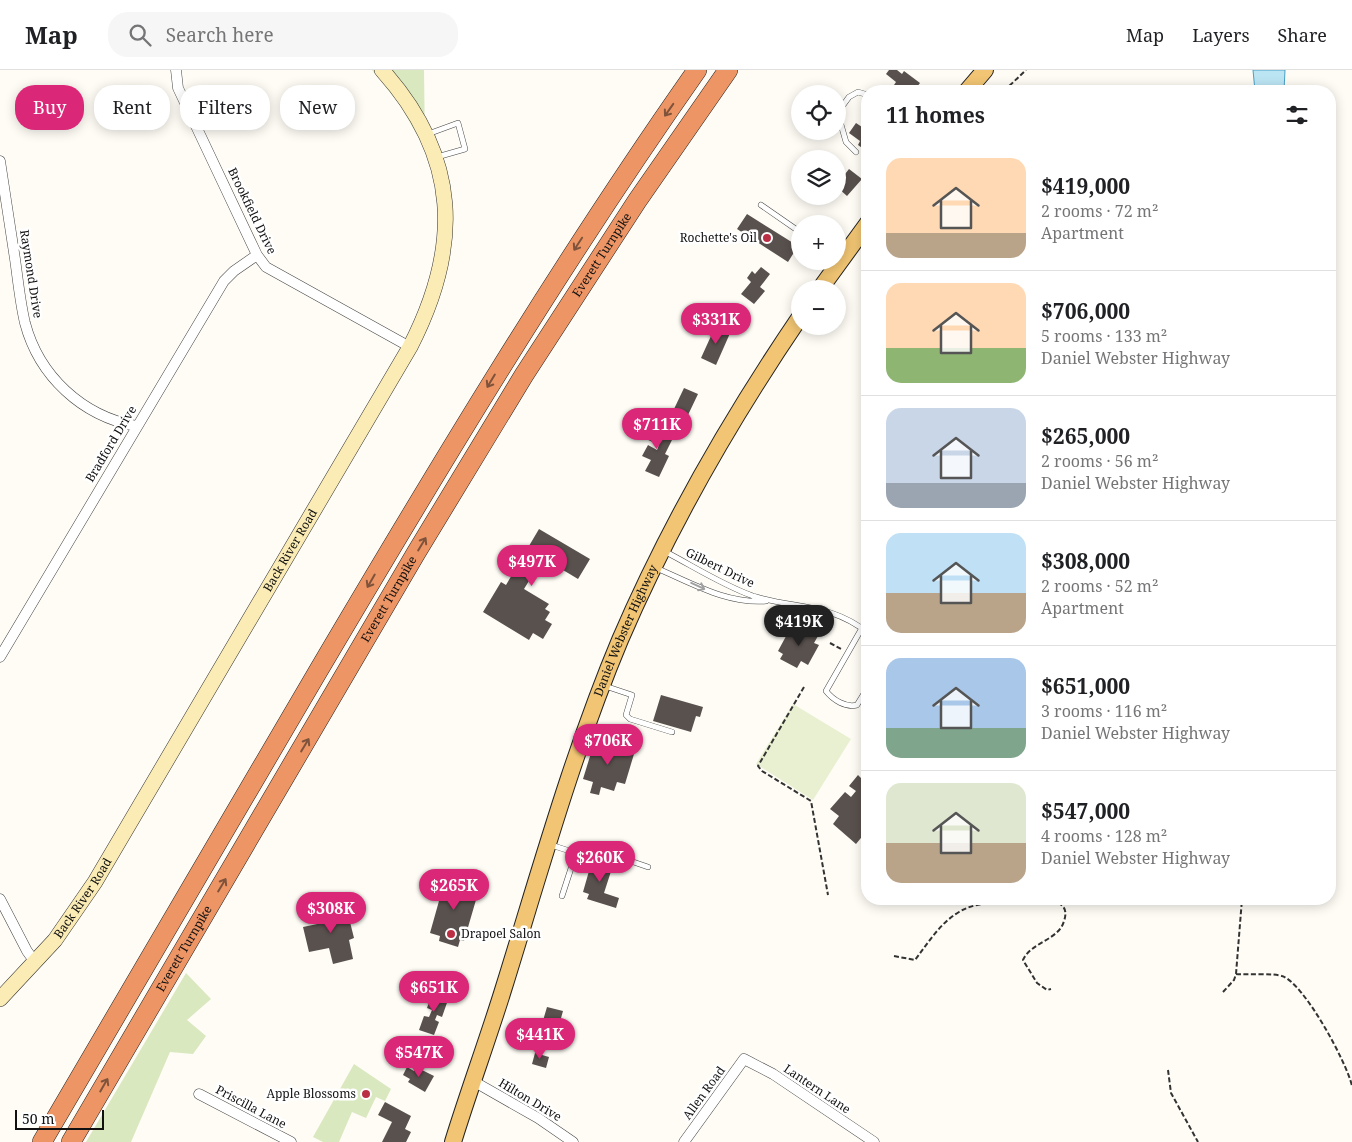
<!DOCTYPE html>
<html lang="en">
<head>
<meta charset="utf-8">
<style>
  :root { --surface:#fff; --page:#f6f6f6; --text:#202124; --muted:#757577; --line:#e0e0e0; --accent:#db2777 }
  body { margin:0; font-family:"Noto Serif",serif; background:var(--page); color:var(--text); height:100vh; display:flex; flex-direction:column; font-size:19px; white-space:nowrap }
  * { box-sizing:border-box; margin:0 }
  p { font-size:16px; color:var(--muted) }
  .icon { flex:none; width:28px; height:28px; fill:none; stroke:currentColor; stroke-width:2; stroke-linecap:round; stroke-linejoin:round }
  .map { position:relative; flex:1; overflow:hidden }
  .side { position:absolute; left:861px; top:15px; width:475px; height:820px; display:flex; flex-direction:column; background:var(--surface); border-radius:20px; box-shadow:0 2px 12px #0003 }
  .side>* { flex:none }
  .top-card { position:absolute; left:15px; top:15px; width:475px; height:45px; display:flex; gap:10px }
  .buttons { position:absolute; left:791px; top:15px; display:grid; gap:10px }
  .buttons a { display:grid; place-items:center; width:55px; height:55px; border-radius:50%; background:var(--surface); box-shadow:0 2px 12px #0003; font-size:25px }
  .scale { position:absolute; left:15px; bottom:12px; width:89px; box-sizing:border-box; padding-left:5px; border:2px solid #111; border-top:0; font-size:14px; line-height:18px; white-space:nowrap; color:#111; -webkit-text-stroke:4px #fff; paint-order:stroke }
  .price { position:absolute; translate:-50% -42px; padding:0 11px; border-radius:18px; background:var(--accent); color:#fff; font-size:16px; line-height:32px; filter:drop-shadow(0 1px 2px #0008) }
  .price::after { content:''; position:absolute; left:50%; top:30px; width:15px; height:11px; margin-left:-8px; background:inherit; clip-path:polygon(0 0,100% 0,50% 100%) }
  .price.selected { background:#222; color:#fff }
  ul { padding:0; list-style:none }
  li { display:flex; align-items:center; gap:15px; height:125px; padding:0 25px }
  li+li { border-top:1px solid var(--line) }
  li span { display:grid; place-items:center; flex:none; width:140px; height:100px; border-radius:15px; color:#555 }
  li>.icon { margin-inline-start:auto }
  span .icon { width:60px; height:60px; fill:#fffc; stroke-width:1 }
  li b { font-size:21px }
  h2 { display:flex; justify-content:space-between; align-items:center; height:60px; padding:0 25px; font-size:21px }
  .tag { padding:0 18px; border-radius:20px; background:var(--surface); box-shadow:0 2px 12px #0003; font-size:18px; line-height:45px }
  .tag.selected { background:var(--accent); color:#fff }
  header { display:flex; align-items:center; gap:30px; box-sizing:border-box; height:70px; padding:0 25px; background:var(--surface); border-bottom:1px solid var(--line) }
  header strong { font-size:24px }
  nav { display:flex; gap:28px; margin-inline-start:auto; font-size:18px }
  .search { width:350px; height:45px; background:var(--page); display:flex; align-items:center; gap:12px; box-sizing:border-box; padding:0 18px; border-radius:20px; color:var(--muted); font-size:19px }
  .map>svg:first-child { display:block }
  .green { fill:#d9e8bf }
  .pitch { fill:#e9f0d1 }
  .water { fill:#bce5f4; stroke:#47a1c7 }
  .building { fill:#59514e }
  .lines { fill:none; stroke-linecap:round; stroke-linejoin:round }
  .lane-casing { stroke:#444; stroke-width:6 }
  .street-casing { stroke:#444; stroke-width:11 }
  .secondary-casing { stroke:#333; stroke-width:16 }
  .primary-casing { stroke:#222; stroke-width:18 }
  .highway-casing { stroke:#222; stroke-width:20 }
  .path { stroke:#333; stroke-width:2; stroke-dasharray:5 2.5; stroke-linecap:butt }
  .lane { stroke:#fff; stroke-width:5 }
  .street { stroke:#fff; stroke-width:10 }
  .secondary { stroke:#fbebb4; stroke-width:15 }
  .primary { stroke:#f1c573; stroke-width:16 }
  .highway { stroke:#ed9565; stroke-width:19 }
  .oneway { stroke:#7f533b }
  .oneway2 { stroke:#a0a0a0 }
  .poi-dot { fill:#bb2f44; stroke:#fff; stroke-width:2 }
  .labels { text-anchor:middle; stroke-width:5; stroke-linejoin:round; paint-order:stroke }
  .street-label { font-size:12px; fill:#111; stroke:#fff }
  .poi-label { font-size:12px; fill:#111; stroke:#fff; text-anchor:end }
</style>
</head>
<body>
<header>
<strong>Map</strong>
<div class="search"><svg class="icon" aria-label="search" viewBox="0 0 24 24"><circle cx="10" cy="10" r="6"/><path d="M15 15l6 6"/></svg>Search here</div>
<nav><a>Map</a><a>Layers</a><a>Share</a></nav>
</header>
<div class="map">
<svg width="1352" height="1072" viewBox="0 0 1352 1072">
  <rect width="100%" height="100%" fill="#fefcf5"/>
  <path class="green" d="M372 0H424L425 79 400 35Z
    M186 903 211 929 187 950 206 966 193 984 170 982 131 1072H86Z
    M354 994 391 1019 385 1031 376 1027 366 1048 352 1042 339 1072H323L313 1067Z"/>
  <path class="pitch" d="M793 634 851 669 813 730 756 694Z"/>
  <path class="water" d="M1253 0H1285L1284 21H1255Z"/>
  <path class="building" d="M889 0H897L902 4 904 1 920 13 914 21H902L894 15 896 12 886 4Z
    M856 53 868 61V82L858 75 860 71 849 63Z
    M849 99 862 109 847 126 838 118V113Z
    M747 144 798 176 788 192 737 159Z
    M761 197 770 204 760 217 765 221 754 234 741 224 751 212 747 208 752 201 755 204Z
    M716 255 731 261 716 295 701 288Z
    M684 318 698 324 688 345 674 339Z
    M651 355 674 366 665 384 669 386 659 407 645 401 651 390 642 386 648 375 657 380 659 375 644 368Z
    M539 459 590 489 578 509 543 488 524 519 549 534 545 539 550 542 545 550 552 554 543 569 533 563 529 570 483 542 501 512 506 515Z
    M800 556 818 566 814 573 819 575 808 595 801 591 797 598 780 589 783 584 778 581 791 557 797 561Z
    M661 625 703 637 700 647 696 646 691 662 653 651Z
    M617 668 626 671 623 681 634 684 625 714 617 712 614 721 601 717 599 725 590 723 593 712 583 709 595 670 615 676Z
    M868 693V764L865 763 856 774 833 754 839 746 830 739 845 722 851 727 856 721 849 716 858 705 863 710 867 706 861 701Z
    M593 787 614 792 604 823 619 828 616 838 587 829 589 824 583 822Z
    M446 806 473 813 471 821 478 823 464 871 460 870 458 877 439 871 440 866 430 863Z
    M340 832 344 849 349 848 354 868 349 870 353 889 333 894 329 878 309 882 303 857 322 853 318 837Z
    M433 921 449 927 442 947 437 945 435 950 439 952 434 965 419 960 424 946 429 947 432 940 427 938Z
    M547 937 563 941 556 966 546 963 548 955 542 954Z
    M535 983 549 987 546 998 532 994Z
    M407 997 414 1001 416 997 434 1006 425 1022 408 1012 410 1009 403 1005Z
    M385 1032 411 1046 405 1059 411 1062 406 1072H382L392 1052 378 1045Z"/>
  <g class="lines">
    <defs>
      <path id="lane" d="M838 42 849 27 858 22 868 25
        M838 44 846 72 856 82
        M428 64 458 53 465 79 437 87
        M761 135 800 162
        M664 481C693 496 722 515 753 526 795 539 831 533 868 563
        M656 498C692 513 726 534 766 531
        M862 558 826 621C833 630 846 638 857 635L868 617
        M605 616 632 625 626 645 630 649 672 662
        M551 775 576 783 562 826
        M576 783 587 776 648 797"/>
      <path id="street" d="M176 0 178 18 257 185 266 197 410 277
        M0 91C5 124 10 156 15 189 18 210 20 232 25 253 39 306 82 346 136 356
        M0 587 224 211 234 201 257 185
        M0 829 27 881 35 892
        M473 1011 538 1048 573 1072
        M199 1024 291 1072
        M684 1072 744 989 773 1004 874 1072"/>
      <g id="secondary">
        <path id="s1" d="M0 929 55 870 95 812 410 277C462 176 460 87 382 0"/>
      </g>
      <g id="primary">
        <path d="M967 21 985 0"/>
        <path d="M820 219 868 153"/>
        <path id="s2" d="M453 1072C469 1020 488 969 504 917 540 801 573 682 620 570 669 456 730 350 800 247"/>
      </g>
      <g id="highway">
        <path d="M42 1072C134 916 225 759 317 603 438 398 560 195 697 0"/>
        <path id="s3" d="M71 1072 416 483 524 305 637 131 728 0"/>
      </g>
    </defs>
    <use href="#lane" class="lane-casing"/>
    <use href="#street" class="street-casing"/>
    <use href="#secondary" class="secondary-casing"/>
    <use href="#primary" class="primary-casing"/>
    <use href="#highway" class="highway-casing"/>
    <path class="path" d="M1004 21 1026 0
      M830 573 841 579
      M804 617 758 696 762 701 811 731 828 825
      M894 886 915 890C928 873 940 853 959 842 977 831 995 834 1014 833 1028 832 1074 822 1064 851 1059 870 1031 872 1023 890L1037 913 1047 920 1051 919
      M1236 904C1247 905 1274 903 1282 906 1304 913 1347 993 1352 1016
      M1223 922 1234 910 1236 904 1242 829
      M1168 1000 1171 1023 1198 1072"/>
    <use href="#lane" class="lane"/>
    <use href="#street" class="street"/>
    <use href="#secondary" class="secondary"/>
    <use href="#primary" class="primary"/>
    <use href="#highway" class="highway"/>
  </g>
  <defs><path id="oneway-shaft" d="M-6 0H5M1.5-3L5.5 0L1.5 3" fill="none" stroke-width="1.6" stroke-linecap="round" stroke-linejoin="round" transform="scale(1.25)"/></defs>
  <g class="oneway">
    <use href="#oneway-shaft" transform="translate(669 40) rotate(125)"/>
    <use href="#oneway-shaft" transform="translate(578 174) rotate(123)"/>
    <use href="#oneway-shaft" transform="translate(491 311) rotate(121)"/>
    <use href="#oneway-shaft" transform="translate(422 474) rotate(-59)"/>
    <use href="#oneway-shaft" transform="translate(371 511) rotate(120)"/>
    <use href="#oneway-shaft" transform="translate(305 675) rotate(-59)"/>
    <use href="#oneway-shaft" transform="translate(222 815) rotate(-59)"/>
    <use href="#oneway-shaft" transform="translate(104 1015) rotate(-60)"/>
  </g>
  <use class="oneway2" href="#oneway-shaft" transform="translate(698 516) rotate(25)"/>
  <g class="poi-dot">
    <circle cx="767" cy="168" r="5"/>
    <circle cx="451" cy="864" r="5"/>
    <circle cx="366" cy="1024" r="5"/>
  </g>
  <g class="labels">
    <g class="street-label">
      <text transform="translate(252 141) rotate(64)" y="4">Brookfield Drive</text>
      <text dy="4" stroke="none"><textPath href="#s3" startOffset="1034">Everett Turnpike</textPath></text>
      <text transform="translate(31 204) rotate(81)" y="4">Raymond Drive</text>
      <text transform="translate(111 374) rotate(-59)" y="4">Bradford Drive</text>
      <text dy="4" stroke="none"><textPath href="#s1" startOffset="536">Back River Road</textPath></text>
      <text transform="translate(720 498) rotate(26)" y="4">Gilbert Drive</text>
      <text dy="4" stroke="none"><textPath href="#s3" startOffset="629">Everett Turnpike</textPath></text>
      <text dy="4" stroke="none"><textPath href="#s2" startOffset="540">Daniel Webster Highway</textPath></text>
      <text dy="4" stroke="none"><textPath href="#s1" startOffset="131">Back River Road</textPath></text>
      <text dy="4" stroke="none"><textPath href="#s3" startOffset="224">Everett Turnpike</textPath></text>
      <text transform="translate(817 1019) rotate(34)" y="4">Lantern Lane</text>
      <text transform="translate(704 1023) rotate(-54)" y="4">Allen Road</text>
      <text transform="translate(530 1030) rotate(31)" y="4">Hilton Drive</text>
      <text transform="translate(251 1037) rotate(28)" y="4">Priscilla Lane</text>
    </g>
    <g class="poi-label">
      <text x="757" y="172">Rochette's Oil</text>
      <text x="461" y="868" text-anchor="start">Drapoel Salon</text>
      <text x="356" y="1028">Apple Blossoms</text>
    </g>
  </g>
</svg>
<div class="buttons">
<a><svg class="icon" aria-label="locate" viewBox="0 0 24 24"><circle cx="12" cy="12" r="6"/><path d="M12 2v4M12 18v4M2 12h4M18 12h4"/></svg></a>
<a><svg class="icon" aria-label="layers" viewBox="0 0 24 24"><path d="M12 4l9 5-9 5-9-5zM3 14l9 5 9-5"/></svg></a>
<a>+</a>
<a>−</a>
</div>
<div class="scale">50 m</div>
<b class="price" style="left:716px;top:275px">$331K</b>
<b class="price" style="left:657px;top:380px">$711K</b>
<b class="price" style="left:532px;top:517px">$497K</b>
<b class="price selected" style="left:799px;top:577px">$419K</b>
<b class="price" style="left:608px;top:696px">$706K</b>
<b class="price" style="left:600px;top:813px">$260K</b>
<b class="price" style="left:454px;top:841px">$265K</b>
<b class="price" style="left:331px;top:864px">$308K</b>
<b class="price" style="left:434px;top:943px">$651K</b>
<b class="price" style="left:540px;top:990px">$441K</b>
<b class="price" style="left:419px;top:1008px">$547K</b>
<div class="top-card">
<a class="tag selected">Buy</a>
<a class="tag">Rent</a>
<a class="tag">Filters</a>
<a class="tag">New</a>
</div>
<section class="side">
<h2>11 homes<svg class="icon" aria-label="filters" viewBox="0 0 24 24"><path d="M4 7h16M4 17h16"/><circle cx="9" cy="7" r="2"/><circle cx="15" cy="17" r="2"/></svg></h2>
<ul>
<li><span style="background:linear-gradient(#ffd9b3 75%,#b9a48a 0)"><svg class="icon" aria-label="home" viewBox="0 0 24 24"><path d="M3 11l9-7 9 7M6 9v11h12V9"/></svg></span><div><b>$419,000</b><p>2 rooms · 72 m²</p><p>Apartment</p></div></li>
<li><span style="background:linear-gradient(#ffd9b3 65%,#8fb573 0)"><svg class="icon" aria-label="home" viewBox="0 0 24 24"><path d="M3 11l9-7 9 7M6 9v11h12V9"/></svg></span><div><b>$706,000</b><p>5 rooms · 133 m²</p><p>Daniel Webster Highway</p></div></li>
<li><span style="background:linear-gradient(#c9d6e8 75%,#9aa5b1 0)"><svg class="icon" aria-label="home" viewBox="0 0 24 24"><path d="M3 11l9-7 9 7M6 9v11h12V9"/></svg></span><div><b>$265,000</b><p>2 rooms · 56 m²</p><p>Daniel Webster Highway</p></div></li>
<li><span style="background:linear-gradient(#bfe0f5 60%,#b9a48a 0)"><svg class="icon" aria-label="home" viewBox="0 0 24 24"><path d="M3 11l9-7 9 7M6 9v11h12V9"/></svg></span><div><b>$308,000</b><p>2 rooms · 52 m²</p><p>Apartment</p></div></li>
<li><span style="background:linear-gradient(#a9c7e8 70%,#7fa58c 0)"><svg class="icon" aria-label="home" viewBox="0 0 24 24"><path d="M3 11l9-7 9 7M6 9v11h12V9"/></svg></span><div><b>$651,000</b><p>3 rooms · 116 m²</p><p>Daniel Webster Highway</p></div></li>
<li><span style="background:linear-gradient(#dfe7d0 60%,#b9a48a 0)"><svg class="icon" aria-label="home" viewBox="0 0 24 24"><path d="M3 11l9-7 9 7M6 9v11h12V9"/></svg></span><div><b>$547,000</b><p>4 rooms · 128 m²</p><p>Daniel Webster Highway</p></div></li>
</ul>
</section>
</div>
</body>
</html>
